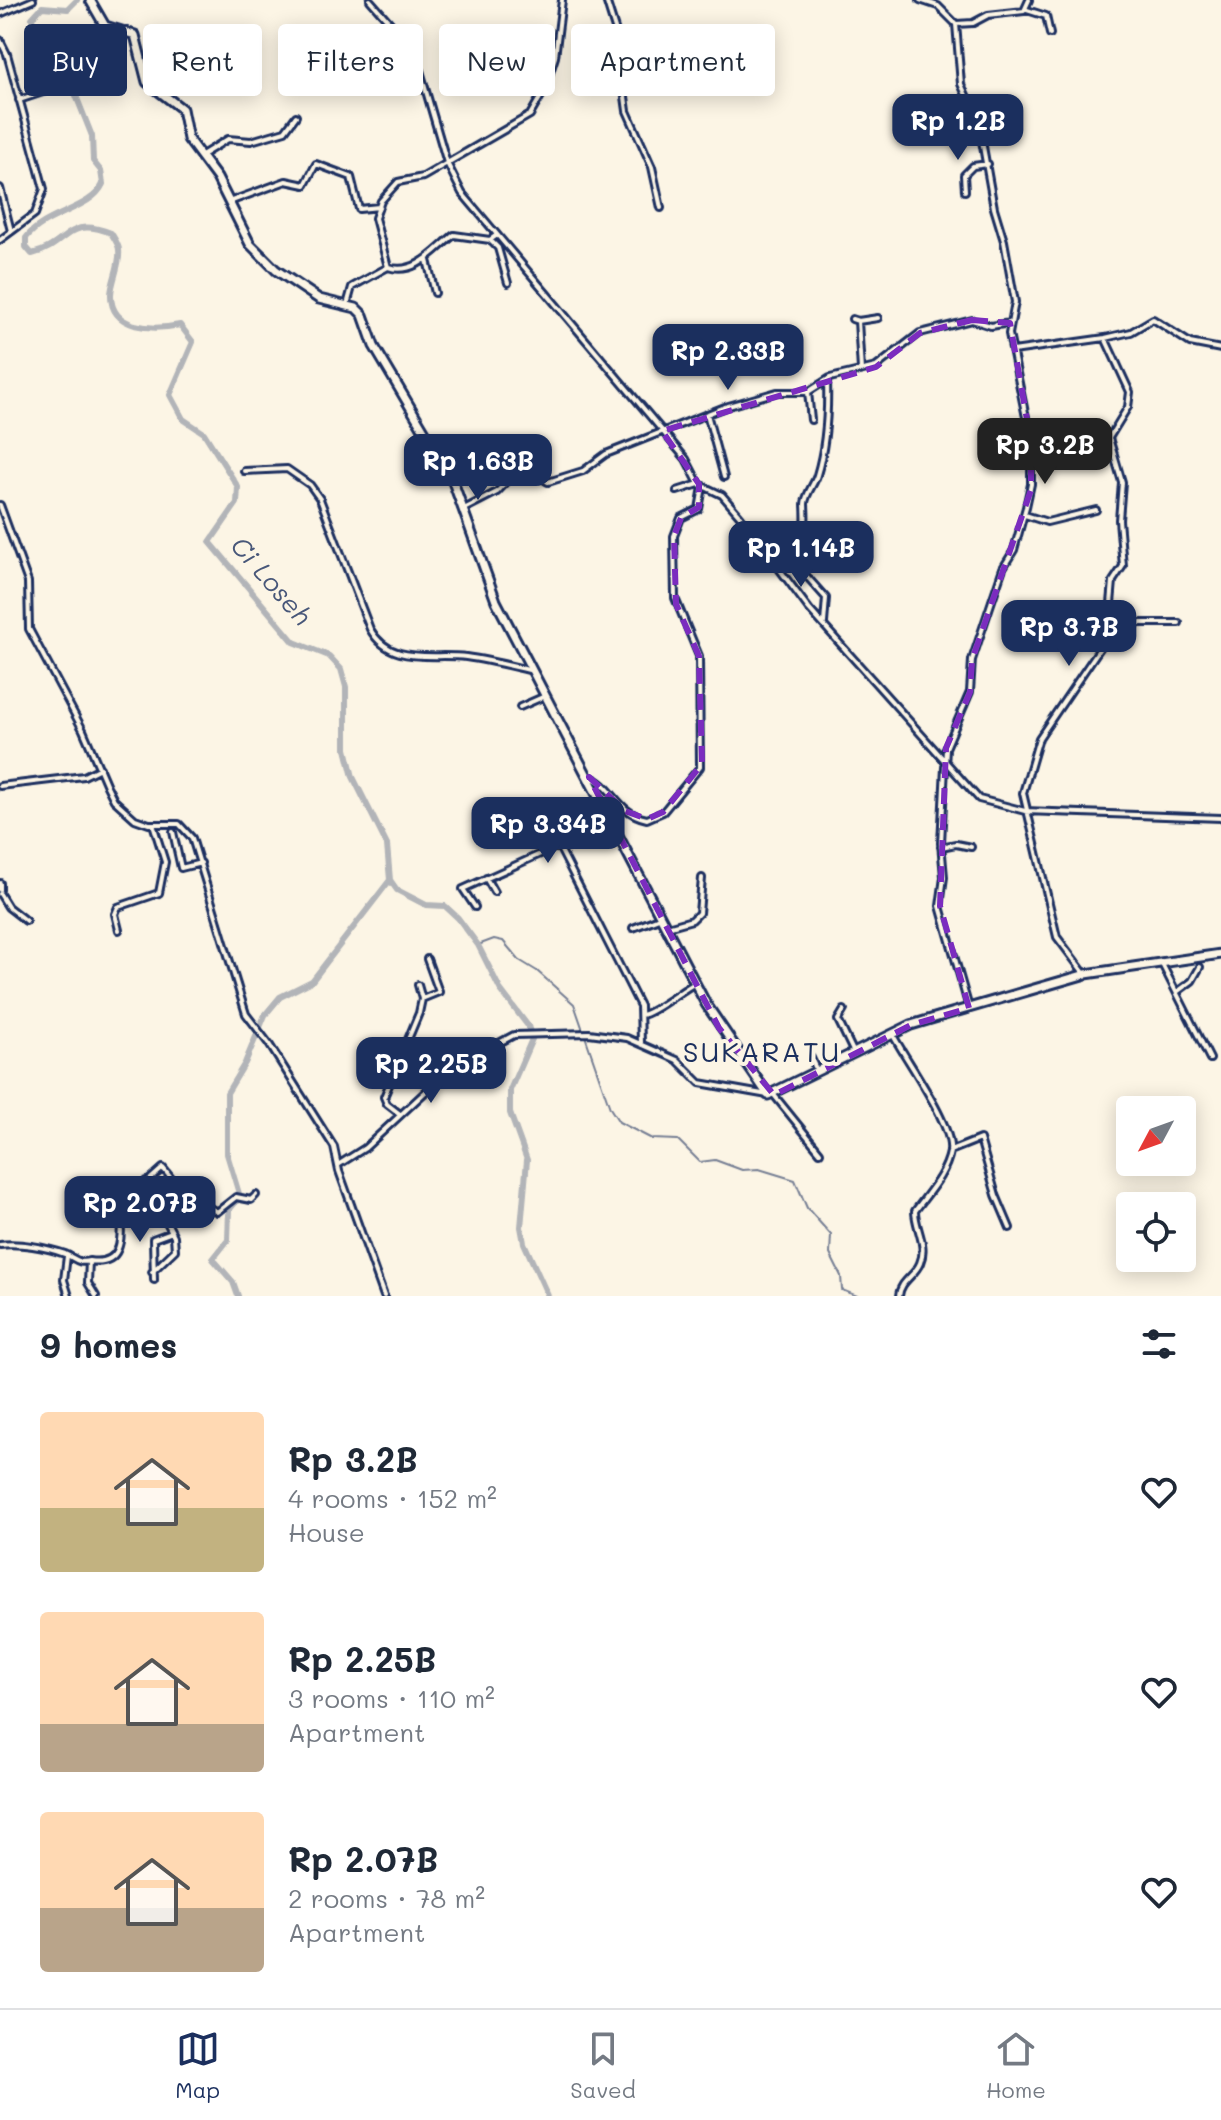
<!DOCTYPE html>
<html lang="en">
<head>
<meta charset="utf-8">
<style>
  :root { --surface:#fff; --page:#f2f2f3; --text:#1f2937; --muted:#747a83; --line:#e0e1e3; --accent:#1b2f5e }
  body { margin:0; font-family:Mali,sans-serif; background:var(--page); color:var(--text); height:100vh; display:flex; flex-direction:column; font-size:30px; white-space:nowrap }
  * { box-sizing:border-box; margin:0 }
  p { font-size:26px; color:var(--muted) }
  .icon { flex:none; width:44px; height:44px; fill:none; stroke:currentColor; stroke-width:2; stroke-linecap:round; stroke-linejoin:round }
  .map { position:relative; height:1296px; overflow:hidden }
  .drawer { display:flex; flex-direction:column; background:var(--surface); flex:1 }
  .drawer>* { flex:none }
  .hud { position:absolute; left:24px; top:24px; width:800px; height:72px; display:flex; gap:16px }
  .needle { width:52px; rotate:229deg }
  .controls { position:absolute; left:1116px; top:1096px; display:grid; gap:16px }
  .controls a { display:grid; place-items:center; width:80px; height:80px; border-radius:8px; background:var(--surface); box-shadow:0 4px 20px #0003; font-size:40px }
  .price { position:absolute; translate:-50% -68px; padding:0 18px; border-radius:16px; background:var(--accent); color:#fff; font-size:26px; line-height:52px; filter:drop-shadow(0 2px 4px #0008) }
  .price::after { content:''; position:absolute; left:50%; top:48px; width:24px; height:18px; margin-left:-12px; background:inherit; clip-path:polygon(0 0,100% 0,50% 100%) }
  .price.on { background:#222; color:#fff }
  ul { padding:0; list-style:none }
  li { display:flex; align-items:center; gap:24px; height:200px; padding:0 40px }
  li span { display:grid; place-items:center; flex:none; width:224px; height:160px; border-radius:8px; color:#555 }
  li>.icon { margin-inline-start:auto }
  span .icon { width:96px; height:96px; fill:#fffc; stroke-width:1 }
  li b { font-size:34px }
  h2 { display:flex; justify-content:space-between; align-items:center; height:96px; padding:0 40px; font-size:34px }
  .tag { padding:0 28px; border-radius:8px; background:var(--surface); box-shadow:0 4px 20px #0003; font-size:28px; line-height:72px }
  .tag.on { background:var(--accent); color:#fff }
  .tab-bar { display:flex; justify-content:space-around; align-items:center; height:112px; border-top:2px solid var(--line); background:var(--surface); font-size:22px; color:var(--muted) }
  .tab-bar a { display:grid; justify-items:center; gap:4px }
  .tab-bar .on { color:var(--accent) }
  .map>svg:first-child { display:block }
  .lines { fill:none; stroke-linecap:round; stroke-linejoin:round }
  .stream { stroke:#767f94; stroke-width:2 }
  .river { stroke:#b2b4b8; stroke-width:6 }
  .street-casing { stroke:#1b2f5e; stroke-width:10 }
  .secondary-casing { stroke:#1b2f5e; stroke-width:13 }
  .street { stroke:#fcf5e5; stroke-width:4 }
  .secondary { stroke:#fcf5e5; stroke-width:7 }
  .marked { fill:none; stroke:#7b2cbf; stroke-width:6; stroke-dasharray:16 10; stroke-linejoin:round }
  .labels { text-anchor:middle; stroke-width:8; stroke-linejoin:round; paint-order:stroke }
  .water-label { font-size:26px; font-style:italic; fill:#485779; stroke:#fcf5e5 }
  .quarter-label { font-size:28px; letter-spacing:2px; fill:#1b2f5e; stroke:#fcf5e5 }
</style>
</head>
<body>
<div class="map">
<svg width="1221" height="1296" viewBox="0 0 1221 1296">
  <rect width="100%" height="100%" fill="#fcf5e5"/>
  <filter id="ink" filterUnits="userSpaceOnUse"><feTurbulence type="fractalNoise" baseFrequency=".0125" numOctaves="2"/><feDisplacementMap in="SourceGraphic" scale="16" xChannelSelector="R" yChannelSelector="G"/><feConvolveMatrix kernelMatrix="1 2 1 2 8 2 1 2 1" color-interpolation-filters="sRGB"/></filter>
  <g filter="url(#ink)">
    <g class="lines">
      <path class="stream" d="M478 945 494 939 503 941 519 960 537 971 574 1004 610 1108 619 1122 652 1139 678 1140 700 1162 715 1160 742 1170 759 1169 795 1180 807 1208 831 1235 830 1254 841 1276 842 1290 857 1296"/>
      <path class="river" d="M77 0 68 9 42 7 32 18C34 40 50 44 67 54L71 83 92 136 93 161 101 171 103 184C91 210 46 212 26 238V247L32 254C68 246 66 215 111 233 114 238 119 245 119 250 121 263 112 280 111 294 110 331 155 330 180 325L193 342 170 395 183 419 204 433 238 487 237 503 210 542 294 642 329 656 341 669 346 687V749L353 777 387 845 390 880 397 890 426 905 445 906 458 918 478 945 500 989 528 1026 532 1039 510 1090V1113L527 1160 521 1227 524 1243 548 1296
        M238 1296 233 1282 213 1259 228 1240 229 1210 240 1197 227 1154V1093L245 1063 265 1015 280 997 312 981 390 880"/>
      <defs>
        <path id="street" d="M370 0 414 50 447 163 462 193 686 459 699 484 722 495 740 516 809 609 979 799 1025 811 1221 818
          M606 0 616 32 627 111 652 167 661 208
          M920 0 938 6 956 24 961 84 979 124 994 208 1004 241 1015 302 1009 334 1031 442V484L1026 507 1014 550 1003 568 972 660 970 692 946 748 941 843 944 877 940 906 969 1008
          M1027 10 1046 16 1050 34
          M0 14 33 0
          M956 24 973 23 988 15 1024 11 1029 0
          M0 40 7 54 44 189 35 214 0 240
          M369 68 376 66 388 73 418 61
          M19 100 49 90
          M202 155 228 139 251 141 285 131 296 116
          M0 188 11 231
          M965 191 964 175 973 166 988 164
          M229 202 286 181 305 185 316 164 351 177 359 209 379 207
          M490 240 498 248 508 283
          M427 260 435 293
          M388 267C416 276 436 249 454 235L490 240 497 235
          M347 305 352 287 388 267 375 218 381 201 398 182 423 177 530 115 544 91 555 57 562 0
          M852 319 858 321 878 318
          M858 321 861 370
          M1013 351 1105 338 1131 332 1153 319 1190 343 1221 349
          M808 392 811 420
          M707 414 724 477
          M244 471 287 469 310 485 320 499 370 629C391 666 430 653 466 657 488 660 511 666 533 671
          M677 491 699 484
          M0 505 28 582 29 629 83 730 107 786 114 800 135 819 149 824H179L192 838 246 1014 269 1044 334 1147 339 1171 384 1296
          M464 509 497 492 517 471H530L548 482 583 471 606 454 725 407 777 392H808L830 378 876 367 920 333 972 320 991 326 1010 323
          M1025 515 1047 522 1096 510
          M762 544 775 543 787 554C808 536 806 527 805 504 805 495 815 483 817 475 826 445 828 411 827 380
          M786 553 826 598 824 623
          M1108 623H1179
          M520 707 545 696
          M590 777C613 784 616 813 647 819L663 812 700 767 699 656 675 598 674 536 681 518 699 509 703 487
          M0 786 84 776 100 768
          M550 829 640 1006 641 1043
          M173 832 181 868 201 863
          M941 847 956 844 971 847
          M486 878 494 892
          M0 883V890
          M0 894 8 907 26 921
          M475 907 463 889 611 822
          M667 927 692 920 699 913 702 878
          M633 928 659 918
          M119 930 115 914 118 907 159 893 165 862 153 824
          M1162 964 1210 1059
          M1084 973 1057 937 1023 793 1039 738 1100 648 1110 615 1113 581 1123 566 1119 520 1122 482 1109 438 1128 407 1130 392 1105 338
          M1177 992 1192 981 1200 967
          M422 999 439 992 427 959
          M844 1010 838 1020 853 1051
          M641 1015C652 1014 682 990 695 983
          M893 1035C906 1060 954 1126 950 1152 946 1174 928 1193 915 1211 915 1228 928 1245 920 1263 915 1276 900 1281 899 1296
          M811 1058 817 1071
          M774 1095 820 1152
          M400 1114 387 1104 384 1097 419 1013 422 999 418 985
          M950 1151 980 1139 996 1195 1010 1228
          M338 1165 365 1148 450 1069 514 1035 589 1033 627 1038 677 1060 700 1083 768 1095
          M146 1181 174 1236 175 1250 152 1272
          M0 1245C18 1242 48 1248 65 1254 75 1258 78 1264 89 1261L88 1283 96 1296
          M67 1256 64 1280 69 1296
          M89 1261C129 1267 120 1228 120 1206L163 1168 181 1191 217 1212 236 1197 251 1200 256 1195
          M154 1280 153 1239 172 1232"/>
        <path id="secondary" d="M90 0 105 26 135 35 147 82 182 109 188 139 217 178 250 244 276 270 319 299 356 308 363 315 374 346 451 476 496 601 706 1004 768 1095 911 1025 941 1016 1086 974 1221 954"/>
      </defs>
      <use href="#street" class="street-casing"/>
      <use href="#secondary" class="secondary-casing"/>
      <use href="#street" class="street"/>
      <use href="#secondary" class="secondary"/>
    </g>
  </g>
  <path class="marked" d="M972 320 1010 323 1031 442V490L972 660 970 692 946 748 940 906 969 1008 911 1025 774 1095 719 1028 589 777 625 811 647 819 663 812 702 764 699 656 676 604 674 536 681 518 699 507V484L662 431 876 367 920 333Z"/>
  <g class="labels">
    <g class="water-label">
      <text transform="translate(271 581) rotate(49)" y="9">Ci Loseh</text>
    </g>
    <g class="quarter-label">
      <text x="762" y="1062">SUKARATU</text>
    </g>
  </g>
</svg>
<div class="controls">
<a><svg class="needle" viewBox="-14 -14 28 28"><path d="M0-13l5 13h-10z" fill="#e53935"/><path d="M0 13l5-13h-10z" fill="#747a83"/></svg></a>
<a><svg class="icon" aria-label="locate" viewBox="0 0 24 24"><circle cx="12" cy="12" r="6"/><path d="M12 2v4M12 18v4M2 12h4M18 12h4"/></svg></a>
</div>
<b class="price" style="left:958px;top:162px">Rp 1.2B</b>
<b class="price" style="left:728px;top:392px">Rp 2.33B</b>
<b class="price on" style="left:1045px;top:486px">Rp 3.2B</b>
<b class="price" style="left:478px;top:502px">Rp 1.63B</b>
<b class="price" style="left:801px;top:589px">Rp 1.14B</b>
<b class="price" style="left:1069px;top:668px">Rp 3.7B</b>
<b class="price" style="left:548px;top:865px">Rp 3.34B</b>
<b class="price" style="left:431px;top:1105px">Rp 2.25B</b>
<b class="price" style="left:140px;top:1244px">Rp 2.07B</b>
<div class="hud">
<a class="tag on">Buy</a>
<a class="tag">Rent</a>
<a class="tag">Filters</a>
<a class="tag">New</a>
<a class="tag">Apartment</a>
</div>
</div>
<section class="drawer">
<h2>9 homes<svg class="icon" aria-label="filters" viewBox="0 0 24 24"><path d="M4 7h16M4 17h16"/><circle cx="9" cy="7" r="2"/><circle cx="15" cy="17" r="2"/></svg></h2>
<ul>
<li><span style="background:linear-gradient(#ffd9b3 60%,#c2b280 0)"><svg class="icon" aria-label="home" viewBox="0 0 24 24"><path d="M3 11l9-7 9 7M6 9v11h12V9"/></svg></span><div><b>Rp 3.2B</b><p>4 rooms · 152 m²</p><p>House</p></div><svg class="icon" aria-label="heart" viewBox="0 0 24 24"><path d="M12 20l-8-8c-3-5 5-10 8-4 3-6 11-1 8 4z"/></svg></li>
<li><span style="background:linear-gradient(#ffd9b3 70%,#b9a48a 0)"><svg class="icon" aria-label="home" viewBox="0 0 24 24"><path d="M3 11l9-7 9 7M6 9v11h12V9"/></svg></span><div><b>Rp 2.25B</b><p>3 rooms · 110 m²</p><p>Apartment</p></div><svg class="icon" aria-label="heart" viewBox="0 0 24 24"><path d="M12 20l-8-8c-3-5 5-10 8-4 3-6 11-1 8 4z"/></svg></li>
<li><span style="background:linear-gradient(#ffd9b3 60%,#b9a48a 0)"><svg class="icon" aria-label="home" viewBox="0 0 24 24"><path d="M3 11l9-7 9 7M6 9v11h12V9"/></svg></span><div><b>Rp 2.07B</b><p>2 rooms · 78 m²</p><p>Apartment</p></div><svg class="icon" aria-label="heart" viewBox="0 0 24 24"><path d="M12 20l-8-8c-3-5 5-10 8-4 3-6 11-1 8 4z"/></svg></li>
</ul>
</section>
<nav class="tab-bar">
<a class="on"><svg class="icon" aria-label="map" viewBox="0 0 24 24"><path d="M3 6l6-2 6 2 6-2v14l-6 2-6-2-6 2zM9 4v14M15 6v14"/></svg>Map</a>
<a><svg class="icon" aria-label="saved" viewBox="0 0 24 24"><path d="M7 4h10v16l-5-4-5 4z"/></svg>Saved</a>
<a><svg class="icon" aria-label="home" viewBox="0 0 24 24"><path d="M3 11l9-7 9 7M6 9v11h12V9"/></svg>Home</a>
</nav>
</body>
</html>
